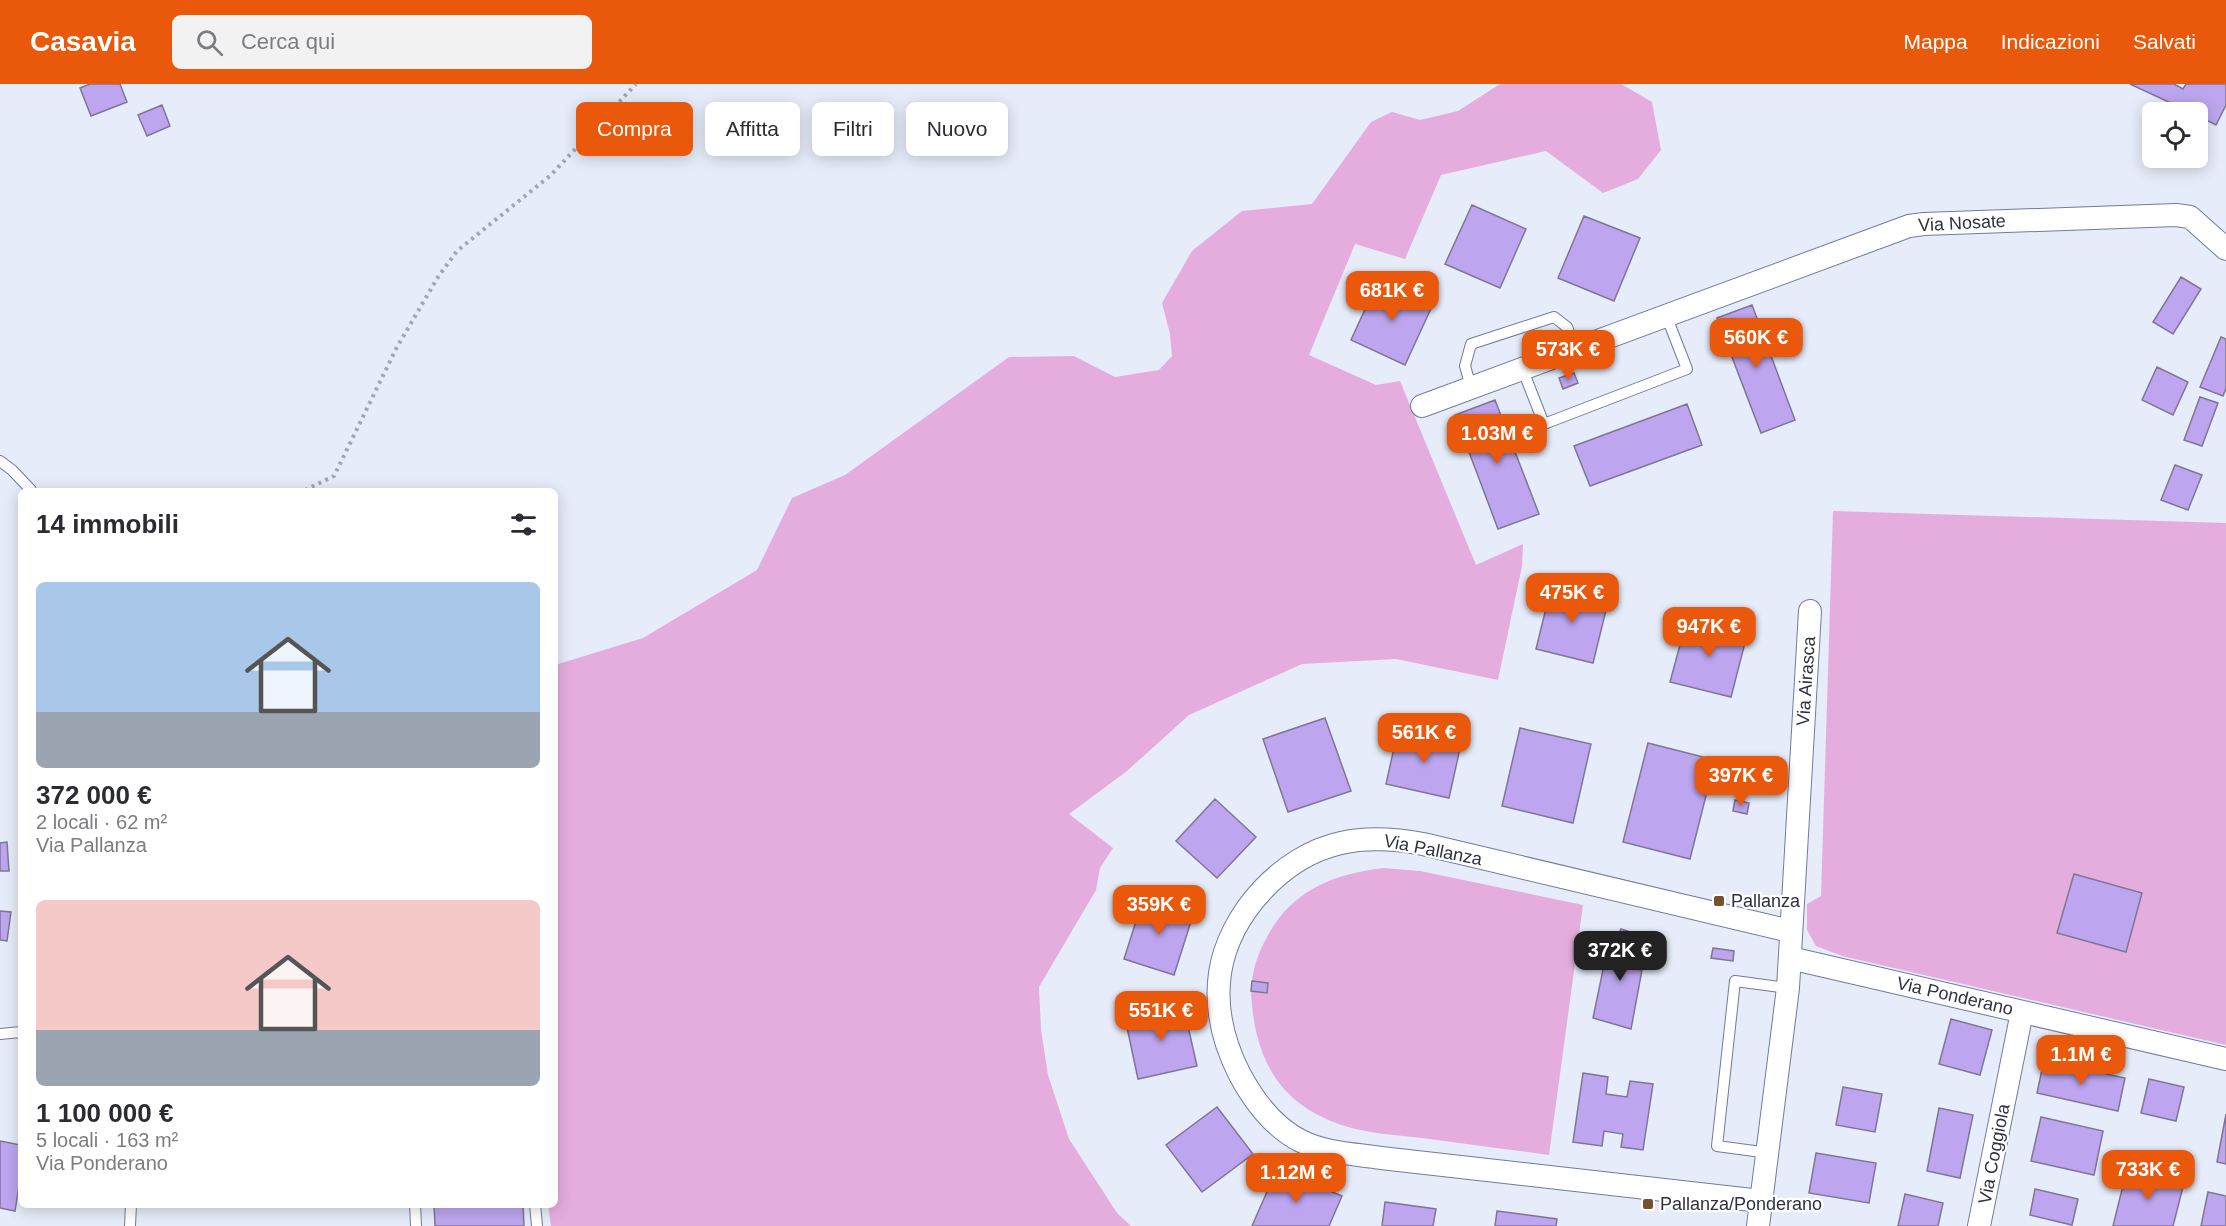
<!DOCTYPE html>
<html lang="it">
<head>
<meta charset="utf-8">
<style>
  :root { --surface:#fff; --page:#f2f2f3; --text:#2b2b33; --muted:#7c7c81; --accent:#ea580c }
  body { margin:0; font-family:Arial,sans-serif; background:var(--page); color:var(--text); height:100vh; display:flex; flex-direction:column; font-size:22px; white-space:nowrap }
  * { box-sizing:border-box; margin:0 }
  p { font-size:20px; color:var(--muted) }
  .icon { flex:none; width:33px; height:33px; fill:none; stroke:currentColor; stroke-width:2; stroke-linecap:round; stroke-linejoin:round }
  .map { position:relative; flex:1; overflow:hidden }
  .side { position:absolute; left:18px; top:404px; width:540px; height:720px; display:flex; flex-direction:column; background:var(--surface); border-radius:9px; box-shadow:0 3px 15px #0003 }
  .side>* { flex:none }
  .top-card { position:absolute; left:576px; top:18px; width:570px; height:54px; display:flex; gap:12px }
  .fabs { position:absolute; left:2142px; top:18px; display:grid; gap:12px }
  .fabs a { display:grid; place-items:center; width:66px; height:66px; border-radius:9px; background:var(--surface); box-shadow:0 3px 15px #0003; font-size:30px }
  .price { position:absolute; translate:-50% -51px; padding:0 14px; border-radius:12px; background:var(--accent); color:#fff; font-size:20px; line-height:39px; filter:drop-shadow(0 2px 3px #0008) }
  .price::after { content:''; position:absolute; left:50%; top:36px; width:18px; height:14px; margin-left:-9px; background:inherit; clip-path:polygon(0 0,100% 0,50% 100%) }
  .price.current { background:#222; color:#fff }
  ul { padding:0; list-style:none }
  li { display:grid; align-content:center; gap:12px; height:318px; padding:0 18px }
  li span { display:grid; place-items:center; height:186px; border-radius:9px; color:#555 }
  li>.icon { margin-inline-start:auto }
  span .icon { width:108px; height:108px; fill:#fffc; stroke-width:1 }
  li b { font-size:26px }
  h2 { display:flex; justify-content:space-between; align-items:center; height:72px; padding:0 18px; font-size:26px }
  .pill { padding:0 21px; border-radius:9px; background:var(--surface); box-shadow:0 3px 15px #0003; font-size:21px; line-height:54px }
  .pill.current { background:var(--accent); color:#fff }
  header { display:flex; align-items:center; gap:36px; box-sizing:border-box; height:84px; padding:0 30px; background:var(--accent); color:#fff }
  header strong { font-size:28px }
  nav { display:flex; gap:33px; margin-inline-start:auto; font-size:21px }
  .search { width:420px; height:54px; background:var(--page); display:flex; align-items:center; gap:15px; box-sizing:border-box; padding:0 21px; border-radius:9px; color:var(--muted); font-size:22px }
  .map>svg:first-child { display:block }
  .green { fill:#e5adde }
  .building { fill:#bda6ef; stroke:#7f7695; stroke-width:1.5 }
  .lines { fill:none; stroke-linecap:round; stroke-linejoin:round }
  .service-casing { stroke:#6f7c9a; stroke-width:12 }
  .minor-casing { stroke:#6f7c9a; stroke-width:24 }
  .path { stroke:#a0a6b3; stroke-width:4; stroke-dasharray:3 4.5; stroke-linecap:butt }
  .service { stroke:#fff; stroke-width:10 }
  .minor { stroke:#fff; stroke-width:22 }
  .poi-dot { fill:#76522c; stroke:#fff; stroke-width:2 }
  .labels { text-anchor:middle; stroke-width:4.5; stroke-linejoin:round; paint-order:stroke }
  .street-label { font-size:18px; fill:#2c323f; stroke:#fff }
  .poi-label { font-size:18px; fill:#2c323f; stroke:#fff; text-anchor:start }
</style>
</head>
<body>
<header>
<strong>Casavia</strong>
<div class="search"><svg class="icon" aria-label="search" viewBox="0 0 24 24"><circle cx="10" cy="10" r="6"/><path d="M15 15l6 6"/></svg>Cerca qui</div>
<nav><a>Mappa</a><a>Indicazioni</a><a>Salvati</a></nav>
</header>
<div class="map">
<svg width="2226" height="1142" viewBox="0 0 2226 1142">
  <rect width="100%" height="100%" fill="#e6ecf9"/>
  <path class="green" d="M1500 0H1621L1652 18 1661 66 1638 95 1603 109 1546 67 1441 91 1405 175 1355 160 1309 271 1376 301 1400 297 1476 481 1523 460 1522 482 1498 596 1396 575 1302 580 1189 631 1127 687 1069 730 1113 764 1100 784 1096 806 1039 903 1041 946 1048 991 1069 1055 1117 1129 1131 1142H551L548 1121 555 1120V581L643 554 757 486 792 414 845 391 1009 273 1074 272 1115 293 1159 286 1172 272 1170 250 1162 219 1192 167 1242 127 1312 120 1371 38 1392 28 1420 36 1458 27Z
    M1833 427 2226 439V961L1842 872 1816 862 1807 846V820L1821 812Z
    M1383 784 1420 787 1583 821 1549 1071C1507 1065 1464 1060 1422 1054 1397 1051 1370 1050 1345 1042 1279 1021 1254 975 1251 907L1267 908 1268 899 1252 897C1254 880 1259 868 1267 853 1291 807 1333 790 1383 784Z"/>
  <path class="building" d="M90 0H120L127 18 91 32 80 4Z
    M2130 0H2174L2183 5 2186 0H2226V21L2216 41 2198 32V28H2190Z
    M162 21 170 42 147 52 138 31Z
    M1472 121 1526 145 1500 204 1445 180Z
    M1584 132 1640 154 1614 217 1558 194Z
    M2181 193 2201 205 2173 250 2153 238Z
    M1379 195 1433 220 1405 281 1351 256Z
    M1752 221 1795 336 1761 349 1717 234Z
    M2221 253 2226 255V304L2223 312 2200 303Z
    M2157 283 2188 298 2173 331 2142 316Z
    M1574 289 1578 299 1563 305 1559 294Z
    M2200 313 2218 319 2202 362 2184 356Z
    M1495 316 1539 430 1498 445 1455 331Z
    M1687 320 1702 361 1590 402 1574 362Z
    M2175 381 2202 391 2188 426 2161 416Z
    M1552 500 1609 514 1593 579 1536 565Z
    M1687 535 1747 551 1731 613 1670 598Z
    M1325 634 1351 707 1288 728 1263 655Z
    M1520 644 1591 660 1573 739 1502 722Z
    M1398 646 1461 660 1449 714 1386 700Z
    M1648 659 1715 676 1690 775 1623 758Z
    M1215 715 1256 753 1217 794 1176 757Z
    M1735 716 1749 719 1747 730 1733 727Z
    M7 758 9 787H0V759Z
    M2074 790 2142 809 2126 868 2057 849Z
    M1144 812 1194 828 1174 891 1124 875Z
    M0 827 11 828 7 857 0 856Z
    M1621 845 1643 852 1631 884 1642 886 1631 945 1593 934 1605 876Z
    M1713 864 1734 867 1733 877 1711 874Z
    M1252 897 1268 899 1267 909 1251 907Z
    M1183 920 1197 982 1138 995 1125 934Z
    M1951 935 1992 946 1980 991 1939 980Z
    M2044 976 2125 994 2118 1027 2037 1009Z
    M1583 989 1608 993 1606 1010 1627 1013 1630 997 1653 1000 1643 1066 1621 1063 1623 1050 1604 1047 1602 1062 1573 1058Z
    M2149 995 2184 1003 2176 1037 2141 1029Z
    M1843 1003 1882 1010 1875 1048 1836 1041Z
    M1217 1023 1253 1070 1202 1108 1166 1061Z
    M1939 1024 1973 1031 1960 1094 1927 1087Z
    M2226 1030V1080L2217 1078Z
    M2041 1033 2103 1047 2094 1091 2031 1077Z
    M0 1057 21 1061V1090L15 1127 0 1124Z
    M1816 1069 1876 1079 1869 1119 1809 1109Z
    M1277 1085 1342 1112 1329 1142H1252Z
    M2127 1085 2184 1099 2173 1142H2113Z
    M2035 1105 2078 1115 2072 1141 2030 1131Z
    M2208 1108 2226 1112V1142H2201Z
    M1905 1110 1943 1119 1938 1142H1898Z
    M1385 1118 1436 1125 1433 1142H1382Z
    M434 1120H523L524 1142H435Z
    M1497 1127 1557 1135 1556 1142H1495Z"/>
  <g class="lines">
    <defs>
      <path id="service" d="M1522 284 1544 340 1687 285 1666 231
        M1471 303 1465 282 1471 260 1554 233 1567 243 1576 265
        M0 377 12 386 31 406
        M0 950 21 948
        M1769 1069 1717 1062 1735 897 1788 904
        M415 1120 416 1142
        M535 1120 537 1142
        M130 1142 131 1120"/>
      <path id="minor" d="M1422 322 1909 142 1924 140 2176 131 2190 133 2226 165
        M1790 874 2226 975
        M1761 1117 1381 1074C1355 1070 1324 1069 1301 1057 1273 1043 1254 1017 1240 991 1224 960 1215 924 1220 889 1229 830 1282 772 1341 759 1368 753 1396 755 1423 760L1790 847
        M1758 1142 1788 904 1810 527
        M1979 1142 2022 928"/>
    </defs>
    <use href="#service" class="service-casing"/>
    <use href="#minor" class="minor-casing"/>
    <path class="path" d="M305 406 334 392 397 263 438 193 457 167 551 91 636 0"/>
    <use href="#service" class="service"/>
    <use href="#minor" class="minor"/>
  </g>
  <g class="poi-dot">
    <rect x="1713" y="811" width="12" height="12" rx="3"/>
    <rect x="1642" y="1114" width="12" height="12" rx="3"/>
  </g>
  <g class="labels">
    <g class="street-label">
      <text transform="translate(1962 139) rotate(-3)" y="6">Via Nosate</text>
      <text transform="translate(1806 597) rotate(-86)" y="6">Via Airasca</text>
      <text transform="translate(1433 766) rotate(11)" y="6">Via Pallanza</text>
      <text transform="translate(1955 912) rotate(13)" y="6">Via Ponderano</text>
      <text transform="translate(1994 1070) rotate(-79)" y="6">Via Coggiola</text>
    </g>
    <g class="poi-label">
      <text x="1731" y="823">Pallanza</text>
      <text x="1660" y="1126">Pallanza/Ponderano</text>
    </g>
  </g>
</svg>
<div class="fabs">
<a><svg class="icon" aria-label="locate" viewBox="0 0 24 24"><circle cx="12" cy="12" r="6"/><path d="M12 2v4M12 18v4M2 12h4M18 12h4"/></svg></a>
</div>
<b class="price" style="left:1392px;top:238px">681K €</b>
<b class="price" style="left:1756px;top:285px">560K €</b>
<b class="price" style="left:1568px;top:297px">573K €</b>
<b class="price" style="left:1497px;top:381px">1.03M €</b>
<b class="price" style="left:1572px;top:540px">475K €</b>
<b class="price" style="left:1709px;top:574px">947K €</b>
<b class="price" style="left:1424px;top:680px">561K €</b>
<b class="price" style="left:1741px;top:723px">397K €</b>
<b class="price" style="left:1159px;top:852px">359K €</b>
<b class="price current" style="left:1620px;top:898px">372K €</b>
<b class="price" style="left:1161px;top:958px">551K €</b>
<b class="price" style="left:2081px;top:1002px">1.1M €</b>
<b class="price" style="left:2148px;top:1117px">733K €</b>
<b class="price" style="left:1296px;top:1120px">1.12M €</b>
<div class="top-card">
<a class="pill current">Compra</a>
<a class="pill">Affitta</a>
<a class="pill">Filtri</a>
<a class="pill">Nuovo</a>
</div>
<section class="side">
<h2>14 immobili<svg class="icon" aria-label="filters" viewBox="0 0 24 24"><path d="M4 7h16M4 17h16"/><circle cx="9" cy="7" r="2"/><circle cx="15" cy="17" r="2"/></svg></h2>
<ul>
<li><span style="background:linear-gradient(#a9c7e8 70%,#9aa5b1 0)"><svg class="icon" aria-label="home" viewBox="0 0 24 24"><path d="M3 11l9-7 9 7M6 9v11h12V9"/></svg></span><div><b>372 000 €</b><p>2 locali · 62 m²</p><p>Via Pallanza</p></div></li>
<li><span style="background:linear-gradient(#f6c9c9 70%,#9aa5b1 0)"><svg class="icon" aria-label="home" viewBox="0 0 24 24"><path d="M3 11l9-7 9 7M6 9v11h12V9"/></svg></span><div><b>1 100 000 €</b><p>5 locali · 163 m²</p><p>Via Ponderano</p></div></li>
</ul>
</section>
</div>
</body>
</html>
